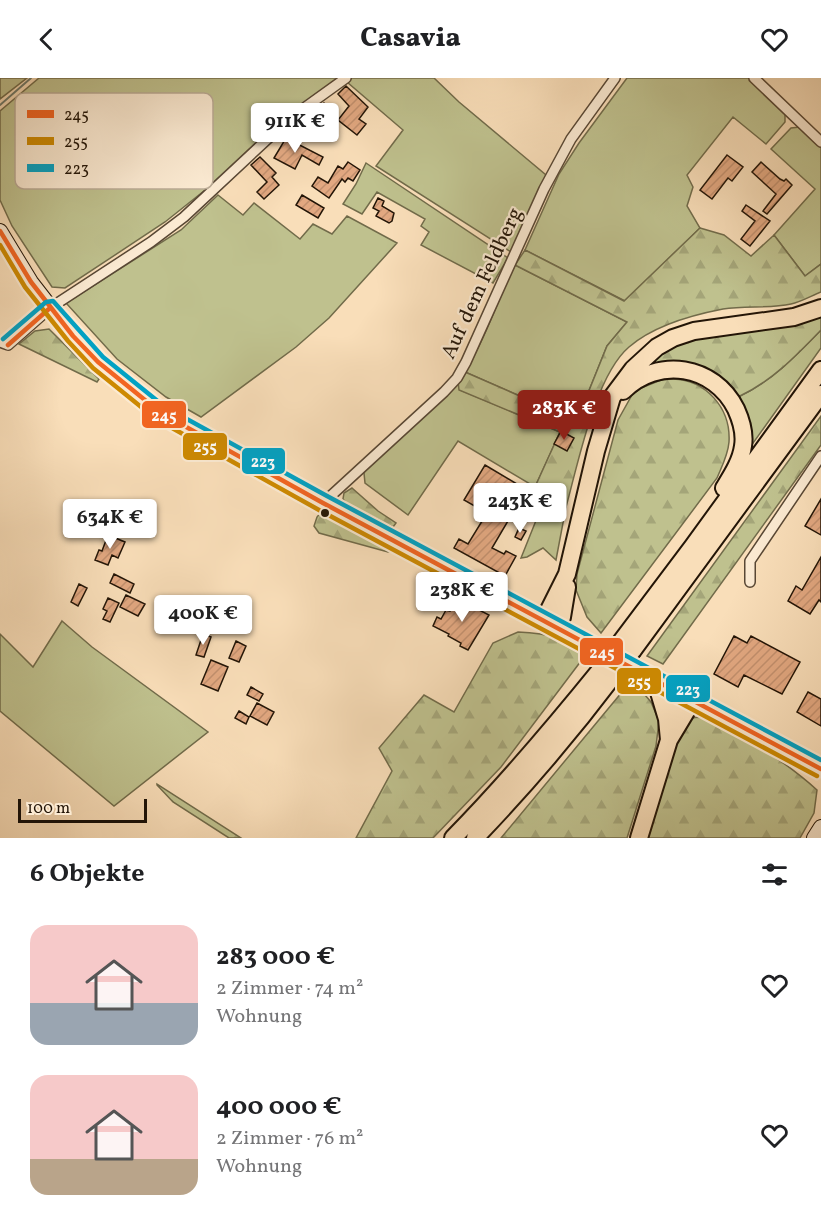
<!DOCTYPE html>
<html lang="de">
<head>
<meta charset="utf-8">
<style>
  :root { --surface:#fff; --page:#f2f2f2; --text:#202124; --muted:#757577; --accent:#8f2418 }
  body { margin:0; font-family:Vollkorn,serif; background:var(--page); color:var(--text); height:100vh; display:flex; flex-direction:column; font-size:22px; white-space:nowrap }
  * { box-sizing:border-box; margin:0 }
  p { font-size:20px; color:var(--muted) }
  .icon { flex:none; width:33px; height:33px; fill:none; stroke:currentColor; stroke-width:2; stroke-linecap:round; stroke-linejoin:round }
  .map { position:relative; height:760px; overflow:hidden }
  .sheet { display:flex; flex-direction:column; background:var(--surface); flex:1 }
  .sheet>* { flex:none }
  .scale { position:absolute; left:18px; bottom:15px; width:129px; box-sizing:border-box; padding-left:6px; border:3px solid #231507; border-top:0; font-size:16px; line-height:21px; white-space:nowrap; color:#231507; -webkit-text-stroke:4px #fbead2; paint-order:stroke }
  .price { position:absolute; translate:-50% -51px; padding:0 14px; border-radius:6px; background:#fff; color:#222; font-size:20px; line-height:39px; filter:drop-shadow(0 2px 3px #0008) }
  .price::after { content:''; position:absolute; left:50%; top:36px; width:18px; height:14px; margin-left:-9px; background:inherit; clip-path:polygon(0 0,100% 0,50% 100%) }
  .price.active { background:var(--accent); color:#fff }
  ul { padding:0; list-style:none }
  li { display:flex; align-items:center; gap:18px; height:150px; padding:0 30px }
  li span { display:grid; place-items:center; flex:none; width:168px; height:120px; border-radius:18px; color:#555 }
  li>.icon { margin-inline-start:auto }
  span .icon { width:72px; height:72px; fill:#fffc; stroke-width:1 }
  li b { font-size:26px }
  h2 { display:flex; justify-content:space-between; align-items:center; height:72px; padding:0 30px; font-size:26px }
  header { display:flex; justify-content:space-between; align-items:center; height:78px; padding:0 30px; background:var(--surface); font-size:27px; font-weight:800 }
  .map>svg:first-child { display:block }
  .grass { fill:#bfc18e; stroke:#716b4a; stroke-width:1.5 }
  .forest { fill:url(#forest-firs); stroke:#716b4a; stroke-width:1.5 }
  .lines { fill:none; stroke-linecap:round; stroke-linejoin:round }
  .stream { stroke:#6d796b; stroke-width:2 }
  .building { fill:url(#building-hatch); stroke:#231507; stroke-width:1.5 }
  .street-casing { stroke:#584734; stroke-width:12 }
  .secondary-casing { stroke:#231507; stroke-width:16 }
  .highway-casing { stroke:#231507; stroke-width:20 }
  .street { stroke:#fbead2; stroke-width:9 }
  .secondary { stroke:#fbead2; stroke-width:14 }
  .highway { stroke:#f9deb9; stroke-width:16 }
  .highway-bridge-casing { stroke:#231507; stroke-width:20; stroke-linecap:butt }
  .highway-bridge { stroke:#f9deb9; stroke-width:16 }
  .bus-1-casing { stroke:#fbead2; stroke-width:9 }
  .bus-2-casing { stroke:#fbead2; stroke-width:9 }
  .bus-3-casing { stroke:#fbead2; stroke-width:9 }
  .bus-1 { stroke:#f26522; stroke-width:4.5 }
  .bus-2 { stroke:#cd8901; stroke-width:4.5 }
  .bus-3 { stroke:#02a2c4; stroke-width:4.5 }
  .bus-dot { fill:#231507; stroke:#fbead2; stroke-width:2 }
  .labels { text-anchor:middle; stroke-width:4.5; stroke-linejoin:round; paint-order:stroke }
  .street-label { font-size:21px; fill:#231507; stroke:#fbead2 }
  .key { fill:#fbead2; stroke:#baaa95; stroke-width:1.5 }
  .key-label { font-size:16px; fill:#231507 }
  .line-badge { stroke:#fbead2; stroke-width:2 }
  .badge-label { font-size:16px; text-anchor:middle; font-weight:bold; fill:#fff }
</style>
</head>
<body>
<header><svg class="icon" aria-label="back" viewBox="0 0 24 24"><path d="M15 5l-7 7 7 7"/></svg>Casavia<svg class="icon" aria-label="heart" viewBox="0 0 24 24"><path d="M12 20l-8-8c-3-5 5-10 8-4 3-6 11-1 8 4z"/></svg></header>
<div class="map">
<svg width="821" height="760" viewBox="0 0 821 760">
  <defs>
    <pattern id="forest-firs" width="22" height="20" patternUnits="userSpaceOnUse" patternTransform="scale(1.5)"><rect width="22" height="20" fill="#bfc18e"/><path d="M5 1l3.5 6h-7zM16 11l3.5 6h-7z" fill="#a4a579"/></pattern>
    <pattern id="building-hatch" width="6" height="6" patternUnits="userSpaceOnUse" patternTransform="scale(1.5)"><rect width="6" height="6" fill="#e2a881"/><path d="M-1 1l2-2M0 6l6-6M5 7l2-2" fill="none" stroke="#c2906e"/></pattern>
  </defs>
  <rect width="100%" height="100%" fill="#f9deb9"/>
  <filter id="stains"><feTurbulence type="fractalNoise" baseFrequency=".00333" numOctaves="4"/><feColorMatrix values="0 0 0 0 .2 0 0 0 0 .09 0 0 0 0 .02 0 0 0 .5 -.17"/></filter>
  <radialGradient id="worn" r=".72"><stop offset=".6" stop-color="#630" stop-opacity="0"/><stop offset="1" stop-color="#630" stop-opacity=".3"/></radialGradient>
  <path class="grass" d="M0 0H27L0 21Z
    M39 0H338L271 54 234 89 165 144 65 210 52 209 12 148 0 122V33Z
    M352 0H434L459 24 546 97 511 174 376 88 403 52 347 4Z
    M627 0H749L785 34V44L766 66 733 39 687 97 693 109 687 128 700 150 625 223 525 172 559 96 579 65Z
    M800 49 821 70V186L805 198 774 157 815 111 771 71 791 50Z
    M366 85 508 180 493 205 421 167 429 154 421 148 425 141 377 114 362 136 343 126 356 106Z
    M218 117 243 137 254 125 300 161 313 146 332 156 347 138 397 165 329 240 296 269 201 339 166 319 117 281 66 225 181 152Z
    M515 187 627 244 607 268 586 320 582 345 465 294C486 261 497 222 515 187Z
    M821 252V270L746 375 742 325 738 319C771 304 796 278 821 252Z
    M458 303 460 312 560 354 535 409 458 363 408 437 365 405 364 395 366 390Z
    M543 425 566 429 556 482 543 470 527 479 521 480Z
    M62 543 92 569 208 654 114 728 0 633V556L33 589Z"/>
  <path class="forest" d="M700 150 724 157 751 178 774 157 805 198 821 186V214C811 218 801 224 791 226 769 231 745 227 723 231 692 237 653 248 629 269 595 298 578 386 566 429L543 425 535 409 560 354 459 312 458 303 465 294 581 345 586 320 607 268 627 244 515 187 525 172 624 223Z
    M821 233V252C796 278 771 304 738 319 732 311 725 306 717 300 689 280 675 281 642 288L675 265Z
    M49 251 99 301 97 304 19 266 35 253Z
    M673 301C706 302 731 330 729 364 728 377 722 388 717 400L601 555 587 539 576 512 577 496 618 342 632 317 641 310 661 302Z
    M821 338V367L663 586 647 578Z
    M352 410 378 433 396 445 393 449 346 425 343 421 344 415Z
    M322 433 395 472 388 474 319 455 314 448 317 439Z
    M518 554C541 555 569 559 587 575L501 689 433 760H356L392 693 379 670 424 617 454 634 493 565Z
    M632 602 651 624 659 643 656 668 627 760H501Z
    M700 639C712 641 723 648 734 654 764 671 792 689 817 712L814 735 800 760H648C657 729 669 669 688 645 691 640 694 639 700 639Z
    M157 707V706L241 760H229L173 724Z"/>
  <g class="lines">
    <path class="stream" d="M0 27 31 0"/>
  </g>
  <path class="building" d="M346 8 368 29 359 41 366 46 357 57 338 42 349 28 338 16Z
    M324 25 334 33 322 48 312 40Z
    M286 60 323 79 319 87 302 77 295 91 274 80Z
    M727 77 743 89 732 103 728 100 712 121 700 112Z
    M260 79 276 95 272 99 279 107 264 121 257 114 267 104 251 87Z
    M348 84 360 92 353 103 348 100 345 104 342 101 329 120 312 108 318 99 328 105 338 88 343 91Z
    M761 84 780 101 784 103 786 101 792 107 767 136 763 133 776 116 752 94Z
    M302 117 324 130 318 140 296 127Z
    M378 120 384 123 382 128 394 135 392 143 389 145 376 138 379 133 373 130Z
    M746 127 770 143 750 168 741 161 755 143 742 133Z
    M561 353 574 360 567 373 554 366Z
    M485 387 517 406 503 430 512 436 492 470 504 476 506 473 516 478 505 498 454 470 459 461 468 466 487 435 464 422Z
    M821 421V457L805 448Z
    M519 450 526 453 521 462 515 459Z
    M108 457 125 464 118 480 112 477 108 487 95 482 99 472 102 473Z
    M821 479V524L819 522 810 536 788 523 796 508 802 512Z
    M114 496 134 506 130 515 110 505Z
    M79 506 87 510 78 528 71 524Z
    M126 517 145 526 138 538 120 529Z
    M108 520 119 525 110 544 103 541 107 533 103 531Z
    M456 520 489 537 468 572 460 568 461 565 448 558 449 556 433 548 437 539 441 541 446 532 450 533Z
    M203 556 211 559 204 579 196 577Z
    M734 558 747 565 751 558 800 584 782 616 744 597 738 609 714 596Z
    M236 563 246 568 239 584 229 580Z
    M211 582 228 589 218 613 201 606Z
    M251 609 263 616 259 623 247 617Z
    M808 614 821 621V648L797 634Z
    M257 625 274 634 267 647 250 638Z
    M239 633 249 639 246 646 235 640Z"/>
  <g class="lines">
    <defs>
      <path id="street" d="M754 0 821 64
        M0 264 8 267 50 230 151 164 184 139 289 41 346 0
        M323 425 444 314 457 300 466 284 544 111 571 61 615 0
        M750 504V483L821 378"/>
      <path id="secondary" d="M0 153 31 204 73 258 98 284 129 311 161 335 323 425 821 691
        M814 760 821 749"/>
      <path id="highway" d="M623 313C658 278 714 287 736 331 741 342 745 356 743 368 741 383 732 397 724 410
        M544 542 567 496 596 373 612 319 633 291 657 269 673 260 694 253 794 239 821 230
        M557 549 562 539 567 509
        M620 565 693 468 821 292
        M633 572 821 316
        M655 601 667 641 669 662
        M667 641 680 615
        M453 760C506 706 554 649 601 591
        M475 760C524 709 571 654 614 597
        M639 760 669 662 693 622"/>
    </defs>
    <use href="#street" class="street-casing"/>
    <use href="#secondary" class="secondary-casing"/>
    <use href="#highway" class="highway-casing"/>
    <use href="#street" class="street"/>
    <use href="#secondary" class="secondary"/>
    <use href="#highway" class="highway"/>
    <defs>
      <path id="highway-bridge" d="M601 591 620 565
        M614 597 633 572"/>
    </defs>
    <use href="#highway-bridge" class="highway-bridge-casing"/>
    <use href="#highway-bridge" class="highway-bridge"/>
    <defs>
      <path id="bus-1" d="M0 153 31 204 73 258 98 284 161 335 323 425 821 691
        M8 267 50 230"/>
      <path id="bus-2" d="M0 167 25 209 68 263 93 290 156 341 319 432 817 698"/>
      <path id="bus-3" d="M3 261 46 224 53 223 103 279 165 329 327 418 821 682"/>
    </defs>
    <use href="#bus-1" class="bus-1-casing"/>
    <use href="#bus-2" class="bus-2-casing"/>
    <use href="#bus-3" class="bus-3-casing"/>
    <use href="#bus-1" class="bus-1"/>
    <use href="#bus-2" class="bus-2"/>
    <use href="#bus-3" class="bus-3"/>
  </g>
  <circle class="bus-dot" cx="325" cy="435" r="5"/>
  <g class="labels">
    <g class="street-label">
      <text transform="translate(481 205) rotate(-65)" y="7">Auf dem Feldberg</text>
    </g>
  </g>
  <rect x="15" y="15" width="198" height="96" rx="9" class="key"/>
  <rect x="27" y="32" width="27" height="8" fill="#f26522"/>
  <rect x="27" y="59" width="27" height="8" fill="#cd8901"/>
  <rect x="27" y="86" width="27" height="8" fill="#02a2c4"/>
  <g class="key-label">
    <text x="64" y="42">245</text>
    <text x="64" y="69">255</text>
    <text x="64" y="96">223</text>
  </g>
  <g class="line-badge">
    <rect x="141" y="322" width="46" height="29" rx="6" fill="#f26522"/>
    <rect x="182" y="354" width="46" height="29" rx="6" fill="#cd8901"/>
    <rect x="241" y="369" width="45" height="28" rx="6" fill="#02a2c4"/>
    <rect x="579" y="559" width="45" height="29" rx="6" fill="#f26522"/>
    <rect x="616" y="589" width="46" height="28" rx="6" fill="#cd8901"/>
    <rect x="665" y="596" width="46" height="29" rx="6" fill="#02a2c4"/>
  </g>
  <g class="badge-label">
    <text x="164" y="343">245</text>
    <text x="205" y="374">255</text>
    <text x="263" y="389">223</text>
    <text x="602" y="580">245</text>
    <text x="639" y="609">255</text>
    <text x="688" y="617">223</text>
  </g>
  <rect width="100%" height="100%" filter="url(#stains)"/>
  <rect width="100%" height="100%" fill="url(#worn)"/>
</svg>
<div class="scale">100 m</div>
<b class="price" style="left:295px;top:76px">911K €</b>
<b class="price active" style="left:564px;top:363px">283K €</b>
<b class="price" style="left:520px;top:456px">243K €</b>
<b class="price" style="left:110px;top:472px">634K €</b>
<b class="price" style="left:462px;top:545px">238K €</b>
<b class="price" style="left:203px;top:568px">400K €</b>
</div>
<section class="sheet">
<h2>6 Objekte<svg class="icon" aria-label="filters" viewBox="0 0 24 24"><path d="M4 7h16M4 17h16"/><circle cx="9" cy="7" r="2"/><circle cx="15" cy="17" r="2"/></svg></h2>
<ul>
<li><span style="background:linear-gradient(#f6c9c9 65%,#9aa5b1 0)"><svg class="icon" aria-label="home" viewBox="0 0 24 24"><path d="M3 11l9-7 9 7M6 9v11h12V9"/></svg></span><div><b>283 000 €</b><p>2 Zimmer · 74 m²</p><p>Wohnung</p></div><svg class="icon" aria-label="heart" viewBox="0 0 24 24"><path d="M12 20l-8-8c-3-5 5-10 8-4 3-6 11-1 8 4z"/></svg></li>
<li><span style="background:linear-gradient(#f6c9c9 70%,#b9a48a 0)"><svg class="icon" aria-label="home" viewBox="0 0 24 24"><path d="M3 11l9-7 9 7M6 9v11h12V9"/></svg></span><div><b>400 000 €</b><p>2 Zimmer · 76 m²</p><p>Wohnung</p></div><svg class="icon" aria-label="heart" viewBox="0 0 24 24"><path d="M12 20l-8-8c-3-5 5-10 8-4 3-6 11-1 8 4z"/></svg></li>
</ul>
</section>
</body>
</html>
